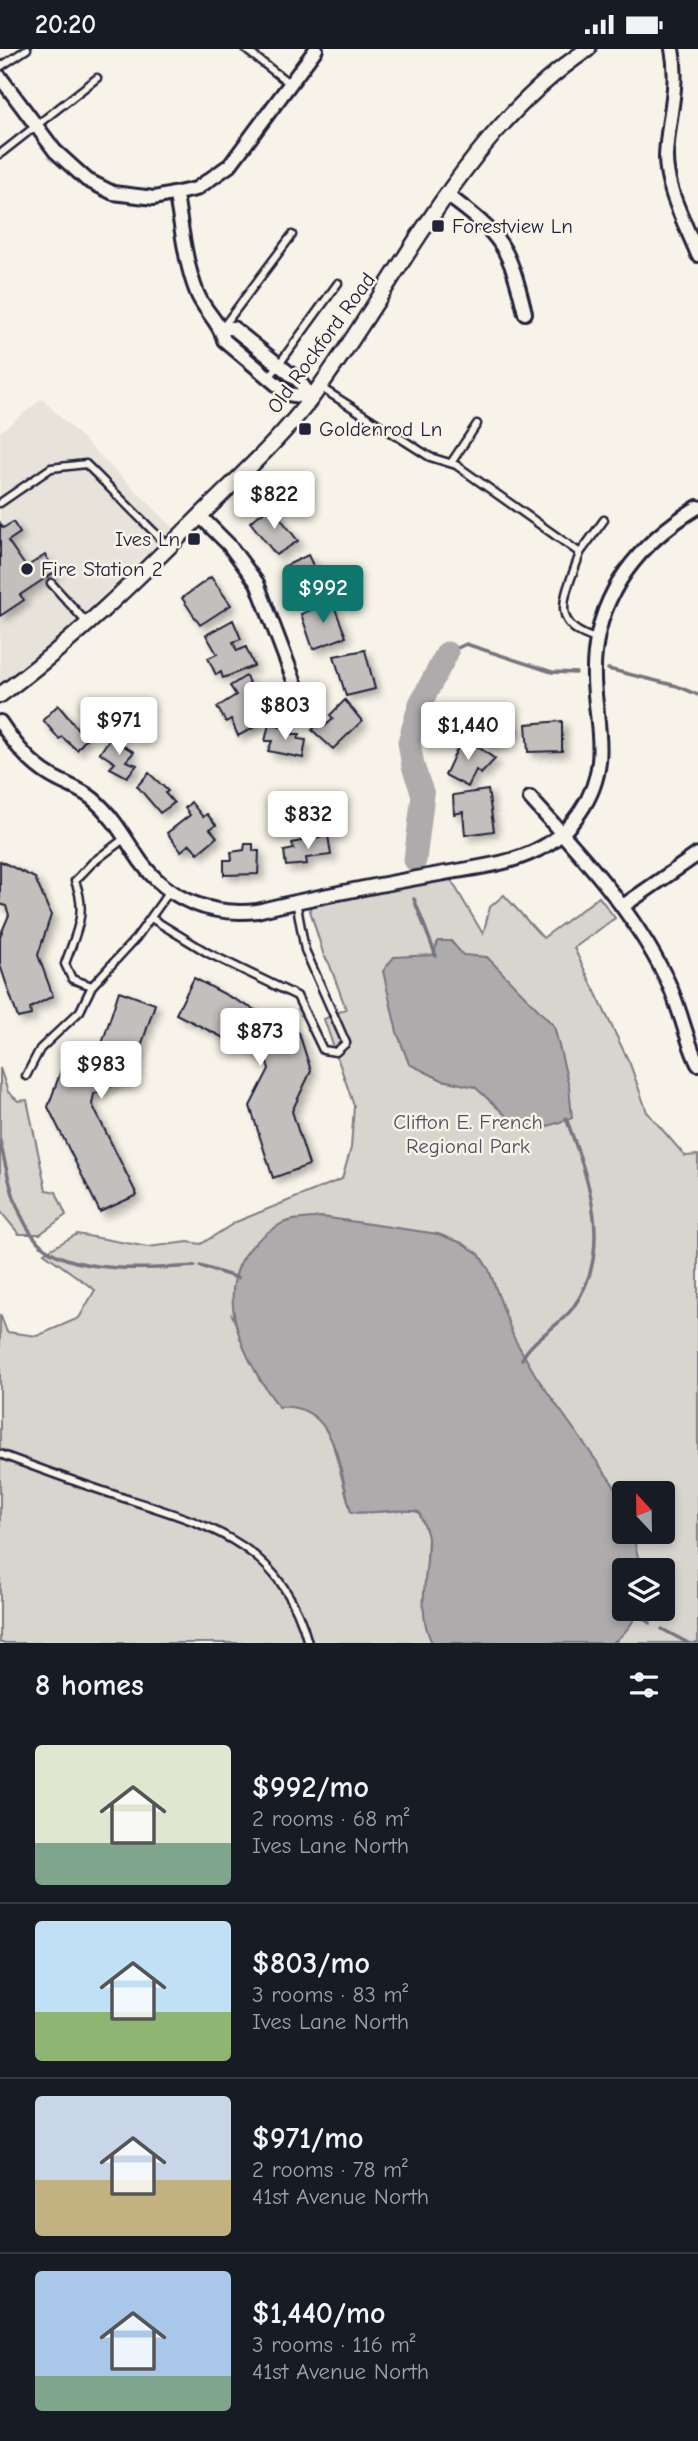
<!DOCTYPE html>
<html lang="en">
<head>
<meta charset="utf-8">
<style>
  :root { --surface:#171b24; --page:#242831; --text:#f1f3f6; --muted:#9ea1a6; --line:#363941; --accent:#0f766e }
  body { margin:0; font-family:"Comic Neue",sans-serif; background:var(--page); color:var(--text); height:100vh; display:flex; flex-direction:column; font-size:26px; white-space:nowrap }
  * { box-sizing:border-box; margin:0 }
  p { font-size:23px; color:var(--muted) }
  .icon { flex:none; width:38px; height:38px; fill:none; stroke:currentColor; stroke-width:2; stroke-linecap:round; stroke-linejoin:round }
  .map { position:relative; height:1594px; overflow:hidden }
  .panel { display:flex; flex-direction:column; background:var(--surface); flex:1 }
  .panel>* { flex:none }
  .needle { width:46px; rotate:338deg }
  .fabs { position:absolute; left:612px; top:1432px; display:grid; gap:14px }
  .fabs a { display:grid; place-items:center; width:63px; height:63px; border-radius:7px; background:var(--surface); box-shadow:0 4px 10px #0003; font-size:35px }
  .price { position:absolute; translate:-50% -60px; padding:0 16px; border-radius:7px; background:#fff; color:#222; font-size:23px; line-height:46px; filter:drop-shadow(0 2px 4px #0008) }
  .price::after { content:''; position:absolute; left:50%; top:42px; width:21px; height:16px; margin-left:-10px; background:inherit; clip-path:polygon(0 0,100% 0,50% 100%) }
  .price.current { background:var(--accent); color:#fff }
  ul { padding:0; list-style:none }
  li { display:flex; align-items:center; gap:21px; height:175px; padding:0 35px }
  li+li { border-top:2px solid var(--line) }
  li span { display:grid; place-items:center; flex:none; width:196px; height:140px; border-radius:7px; color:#555 }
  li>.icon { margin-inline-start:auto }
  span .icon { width:84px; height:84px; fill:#fffc; stroke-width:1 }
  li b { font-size:30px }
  h2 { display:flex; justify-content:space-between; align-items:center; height:84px; padding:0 35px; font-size:30px }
  .status { display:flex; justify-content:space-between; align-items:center; height:49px; padding:0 35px; background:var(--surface); direction:ltr }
  .status svg { height:19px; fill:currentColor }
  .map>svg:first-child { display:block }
  .built { fill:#e7e3db }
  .green { fill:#d8d5cf; stroke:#7d7c85; stroke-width:2; fill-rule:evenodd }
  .water { fill:#aeabad; stroke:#76747f; stroke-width:2 }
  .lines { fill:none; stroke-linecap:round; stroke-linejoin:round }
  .stream { stroke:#76747f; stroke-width:3.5 }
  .river { stroke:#aeabad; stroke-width:23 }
  .building { fill:#c2bfbd; stroke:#22223b; stroke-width:2; filter:url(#shadow) }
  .service-casing { stroke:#22223b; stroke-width:11 }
  .minor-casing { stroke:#22223b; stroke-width:18 }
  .tertiary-casing { stroke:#22223b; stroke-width:19 }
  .service { stroke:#f7f3e8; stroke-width:6 }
  .minor { stroke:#f7f3e8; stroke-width:12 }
  .tertiary { stroke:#f7f3e8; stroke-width:14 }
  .poi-dot { fill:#22223b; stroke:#f7f3e8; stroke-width:2.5 }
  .labels { text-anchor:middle; stroke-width:5; stroke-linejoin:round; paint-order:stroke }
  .poi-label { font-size:21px; fill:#22223b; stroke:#f7f3e8; text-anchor:start }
  .street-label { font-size:21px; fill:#22223b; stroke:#f7f3e8 }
  .park-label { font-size:21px; fill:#504f60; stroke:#f7f3e8 }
</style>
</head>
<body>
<div class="status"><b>20:20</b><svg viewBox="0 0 49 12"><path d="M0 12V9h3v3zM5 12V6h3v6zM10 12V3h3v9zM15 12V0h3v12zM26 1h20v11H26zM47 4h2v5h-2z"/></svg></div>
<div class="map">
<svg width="698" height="1594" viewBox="0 0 698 1594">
  <defs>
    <filter id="shadow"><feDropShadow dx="5" dy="5" stdDeviation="3.5" flood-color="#0004"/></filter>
  </defs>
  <rect width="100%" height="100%" fill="#f7f3e8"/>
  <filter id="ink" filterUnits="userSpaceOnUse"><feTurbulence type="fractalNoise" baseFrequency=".0143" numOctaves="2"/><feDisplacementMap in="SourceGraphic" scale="14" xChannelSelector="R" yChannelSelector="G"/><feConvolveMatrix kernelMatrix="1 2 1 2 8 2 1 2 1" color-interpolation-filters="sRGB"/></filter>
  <g filter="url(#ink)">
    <path class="built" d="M42 350 174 479 61 586 0 634V383Z"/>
    <path class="green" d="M450 829 483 885 490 858 504 846 543 889 599 848 615 869 574 899 630 1015 647 1063 685 1107 698 1106V1594H613L617 1591 633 1559H663V1521H625L232 1266 260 1332 318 1367 332 1392 351 1463C375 1466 395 1458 419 1463L428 1486 425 1572 432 1594H0V1265L7 1283 37 1287 79 1269 95 1241 44 1204 77 1185 148 1198 188 1193 201 1195 236 1173 342 1130 351 1099 354 1057 324 970 346 960 329 914 324 907 309 858ZM625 1444H663V1482H625Z
      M0 1019 8 1043 18 1052 27 1051 46 1141 56 1143 66 1166 40 1185H19L0 1162Z"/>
    <path class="water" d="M438 892H451L463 906 487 908 554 977 569 1037 572 1069 539 1080 515 1075 475 1038 442 1031 409 1015 397 983 383 922 394 908 433 906Z
      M322 1168 438 1185 462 1194 479 1205 489 1221 514 1289 536 1327 615 1438 625 1461V1482H632L641 1521H625V1559H638C636 1572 623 1587 612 1594H432C415 1560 429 1524 428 1489 427 1481 422 1471 419 1463 395 1458 375 1466 351 1463 339 1420 337 1354 279 1358 237 1302 200 1221 279 1176 290 1169 310 1170 322 1168Z"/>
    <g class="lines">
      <path class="stream" d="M447 604 466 595 552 623 576 624
        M608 620 677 637 698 646
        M414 850 436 907
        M0 1092C8 1126 14 1166 38 1193 68 1226 154 1220 195 1217
        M200 1217 238 1229
        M522 1310C532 1290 558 1278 572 1260 615 1202 589 1131 566 1069
        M630 1559 650 1574
        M662 1580 688 1594"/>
      <path class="river" d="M415 811 423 746 413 717 409 693 420 655 447 604"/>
    </g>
    <path class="building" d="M271 457 298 492 276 506 250 473Z
      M13 473 20 484 8 492 26 518 45 506 56 522 20 546 24 551 0 567V474L3 479Z
      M308 506 325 541 300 552 283 518Z
      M211 528 231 556 200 576 182 549Z
      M332 552 346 588 313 600 301 565Z
      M233 571 241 590 233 593 237 602 246 598 254 617 223 629 221 623 216 626 208 609 217 605 206 586Z
      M365 601 375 640 346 647 334 607Z
      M246 627 256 650 246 653 258 676 238 687 231 670 226 673 217 658 236 646 230 637Z
      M345 651 362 672 333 700 312 681 320 673 325 677 333 670 330 666Z
      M58 656 86 690 77 701 62 688 59 690 43 671Z
      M508 661 517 681 490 698 476 680Z
      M562 672V702L528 703 526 675Z
      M269 675 288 680 287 685H300L298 690 306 691 303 709 268 702 272 692H265Z
      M463 687 495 710 481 725 476 721 468 738 445 726Z
      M110 689 134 703 126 712 137 716 127 728 110 719 115 714 100 704Z
      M149 724 168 742 165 744 174 754 160 764 137 737Z
      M488 741 494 782 465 786 463 763 454 765 453 746Z
      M191 753 203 768 207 765 216 776 210 780 217 788 198 804 190 795 181 802 167 784 190 766 185 759Z
      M328 786 331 806 306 809 307 815 286 817 284 802 294 800 292 794Z
      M245 795H253V802H259L258 825 224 826V811H232L231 803 244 801Z
      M0 812 35 829 51 866 38 906 53 947 30 959 31 966 18 969 0 916V887L9 866 6 857 0 855Z
      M194 929 299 984 311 1022 292 1062 309 1116 273 1129 250 1057 269 1020 266 1010 176 965Z
      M119 942 155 955 131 1028 94 1045 92 1055 137 1146 100 1163 48 1058 63 1016 101 998Z"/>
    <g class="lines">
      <defs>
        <path id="service" d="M245 0 289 34
          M0 18 27 0
          M0 105 97 29
          M223 278 292 186
          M269 329 338 234
          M320 338 430 408 456 416 580 504C568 542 544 576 597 590
          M451 414 477 375
          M0 454 51 419 86 415 169 498
          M580 504 604 471
          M51 534 87 574
          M151 869 208 904 297 947 323 1001 336 1003 346 994 305 901 296 852
          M92 937 72 930 65 915C76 883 88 865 75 832L92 814 125 789
          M26 1027 40 1000 80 962 92 937 136 889 169 843
          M0 1405C40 1420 81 1435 121 1448 208 1476 282 1494 308 1594"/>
        <path id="minor" d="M672 0C680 38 667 70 666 108 666 141 686 176 698 206
          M0 28 55 102 87 131 113 144 154 149 196 140 230 116 316 0
          M447 146C503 187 509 198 525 264
          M176 147C182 179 185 214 197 244 204 262 220 273 224 291L288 345 312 349
          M221 279H233L299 332 312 349
          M200 467 229 496 257 534 295 634
          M0 673C14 694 29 714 51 727 64 735 81 740 93 750 115 769 125 790 141 813 169 851 210 867 257 862 317 847 378 836 439 825 471 819 508 816 537 801 556 792 568 780 580 763 618 708 588 663 595 604 602 538 644 491 698 458
          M530 749C581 805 632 860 666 929 680 957 685 988 698 1015
          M623 857 698 805"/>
        <path id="tertiary" d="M0 646C73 593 137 530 201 466 239 428 281 390 313 347 400 230 463 83 588 0"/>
      </defs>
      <use href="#service" class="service-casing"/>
      <use href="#minor" class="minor-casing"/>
      <use href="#tertiary" class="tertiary-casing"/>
      <use href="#service" class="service"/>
      <use href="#minor" class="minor"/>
      <use href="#tertiary" class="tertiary"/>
    </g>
  </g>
  <g class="poi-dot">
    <rect x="431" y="170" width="14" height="14" rx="3.5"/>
    <rect x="298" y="373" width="14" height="14" rx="3.5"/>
    <rect x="187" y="483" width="14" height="14" rx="3.5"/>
    <circle cx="27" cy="520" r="7"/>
  </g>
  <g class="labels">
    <g class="poi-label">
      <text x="452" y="184">Forestview Ln</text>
      <text x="319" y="387">Goldenrod Ln</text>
      <text x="180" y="497" text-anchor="end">Ives Ln</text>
      <text x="41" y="527">Fire Station 2</text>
    </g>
    <g class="street-label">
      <text transform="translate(321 294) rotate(-54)" y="7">Old Rockford Road</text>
    </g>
    <g class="park-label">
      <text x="468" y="1080">Clifton E. French<tspan x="468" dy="24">Regional Park</tspan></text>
    </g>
  </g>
</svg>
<div class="fabs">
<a><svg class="needle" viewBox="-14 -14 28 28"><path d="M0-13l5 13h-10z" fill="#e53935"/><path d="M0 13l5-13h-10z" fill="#9ea1a6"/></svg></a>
<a><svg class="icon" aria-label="layers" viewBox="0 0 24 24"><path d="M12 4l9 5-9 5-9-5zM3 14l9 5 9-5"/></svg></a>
</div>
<b class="price" style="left:274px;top:482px">$822</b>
<b class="price current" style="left:323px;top:576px">$992</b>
<b class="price" style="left:285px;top:693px">$803</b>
<b class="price" style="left:119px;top:708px">$971</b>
<b class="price" style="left:468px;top:713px">$1,440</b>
<b class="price" style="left:308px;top:802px">$832</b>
<b class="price" style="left:260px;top:1019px">$873</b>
<b class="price" style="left:101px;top:1052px">$983</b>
</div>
<section class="panel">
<h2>8 homes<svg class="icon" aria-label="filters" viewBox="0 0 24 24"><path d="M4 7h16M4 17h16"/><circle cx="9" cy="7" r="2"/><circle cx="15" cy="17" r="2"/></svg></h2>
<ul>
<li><span style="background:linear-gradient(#dfe7d0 70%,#7fa58c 0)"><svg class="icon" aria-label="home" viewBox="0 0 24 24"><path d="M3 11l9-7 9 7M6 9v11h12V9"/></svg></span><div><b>$992/mo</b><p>2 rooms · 68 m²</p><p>Ives Lane North</p></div></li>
<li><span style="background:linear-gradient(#bfe0f5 65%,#8fb573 0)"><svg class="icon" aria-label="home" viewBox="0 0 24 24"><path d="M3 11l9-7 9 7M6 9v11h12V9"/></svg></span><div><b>$803/mo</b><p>3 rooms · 83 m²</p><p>Ives Lane North</p></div></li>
<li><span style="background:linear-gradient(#c9d6e8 60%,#c2b280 0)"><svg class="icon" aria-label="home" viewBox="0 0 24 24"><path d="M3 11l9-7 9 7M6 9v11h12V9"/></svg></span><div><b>$971/mo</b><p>2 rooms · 78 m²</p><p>41st Avenue North</p></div></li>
<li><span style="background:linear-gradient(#a9c7e8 75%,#7fa58c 0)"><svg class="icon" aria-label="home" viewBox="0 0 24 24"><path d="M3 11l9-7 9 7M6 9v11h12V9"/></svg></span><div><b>$1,440/mo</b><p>3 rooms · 116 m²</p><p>41st Avenue North</p></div></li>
</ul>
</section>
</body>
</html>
